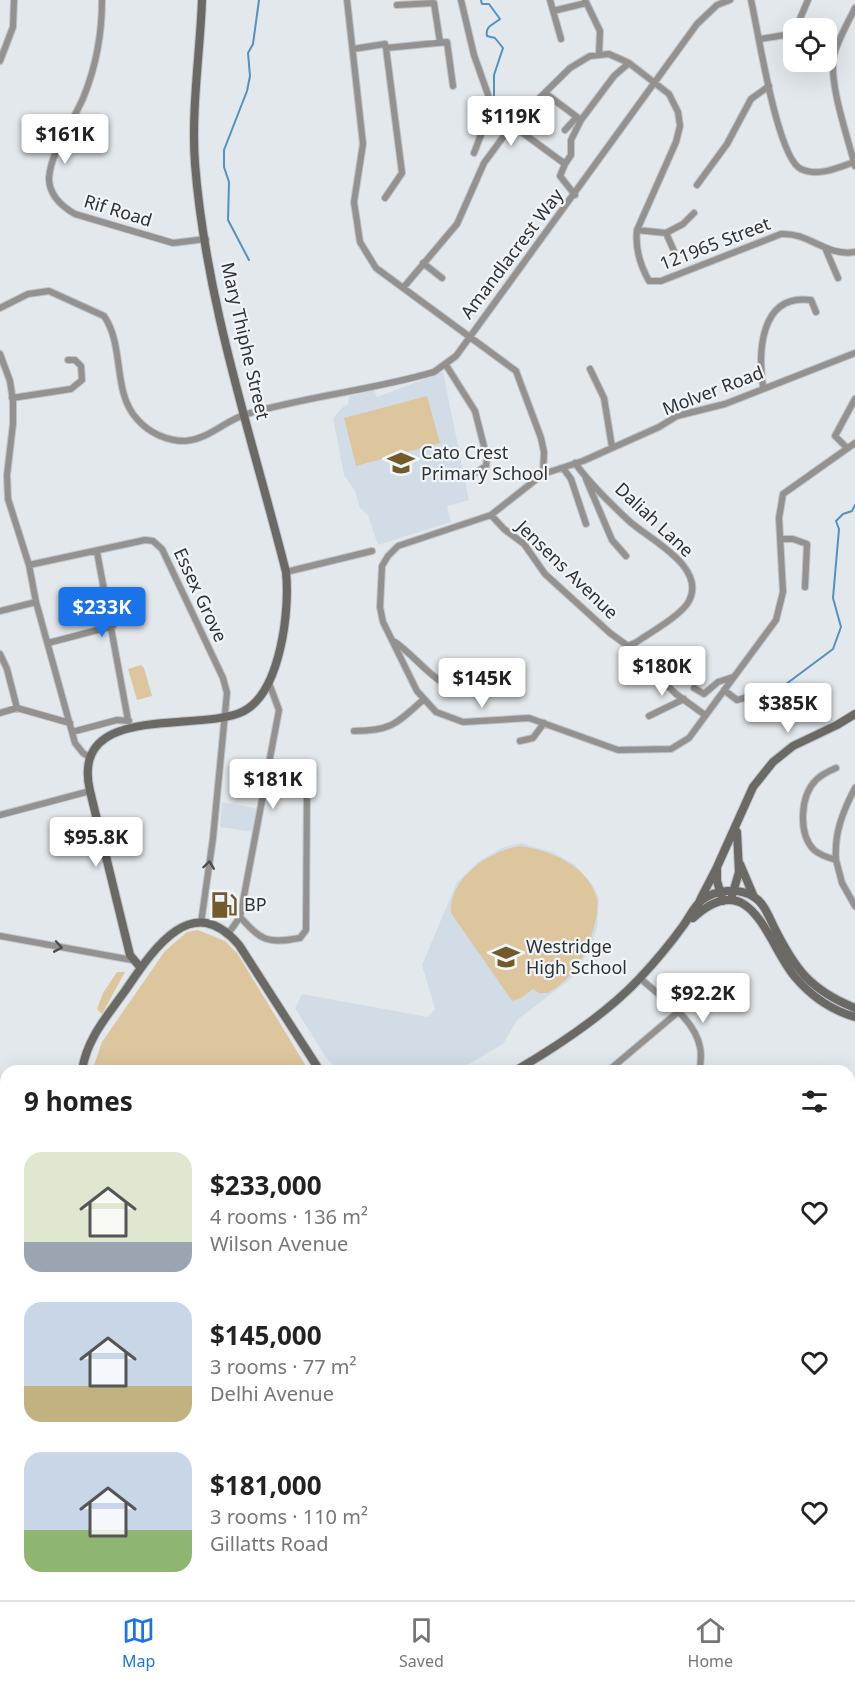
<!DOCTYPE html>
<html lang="en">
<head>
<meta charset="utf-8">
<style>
  :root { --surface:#fff; --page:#f6f6f6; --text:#222; --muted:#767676; --line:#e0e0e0; --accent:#1a73e8 }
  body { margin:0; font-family:"Noto Sans",sans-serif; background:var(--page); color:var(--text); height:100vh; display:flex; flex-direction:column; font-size:22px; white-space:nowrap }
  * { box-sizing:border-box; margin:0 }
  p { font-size:20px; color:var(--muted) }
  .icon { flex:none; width:33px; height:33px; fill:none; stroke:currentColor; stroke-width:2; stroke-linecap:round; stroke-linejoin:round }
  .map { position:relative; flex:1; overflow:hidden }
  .details { position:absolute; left:0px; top:1065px; width:855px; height:536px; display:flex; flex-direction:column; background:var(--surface); border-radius:18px 18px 0 0; box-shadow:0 6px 24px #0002 }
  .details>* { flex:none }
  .tools { position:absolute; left:783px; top:18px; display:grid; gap:12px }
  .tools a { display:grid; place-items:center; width:54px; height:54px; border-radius:12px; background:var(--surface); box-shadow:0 6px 24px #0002; font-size:30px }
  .price { position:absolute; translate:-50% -51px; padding:0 14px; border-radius:6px; background:#fff; color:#222; font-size:20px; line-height:39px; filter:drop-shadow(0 2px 3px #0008) }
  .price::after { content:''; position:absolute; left:50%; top:36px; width:18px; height:14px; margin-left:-9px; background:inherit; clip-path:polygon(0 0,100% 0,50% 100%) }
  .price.current { background:var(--accent); color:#fff }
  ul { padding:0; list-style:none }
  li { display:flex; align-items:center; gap:18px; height:150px; padding:0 24px }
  li span { display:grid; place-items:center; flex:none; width:168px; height:120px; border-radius:18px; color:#555 }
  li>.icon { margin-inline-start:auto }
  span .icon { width:72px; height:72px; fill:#fffc; stroke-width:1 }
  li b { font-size:26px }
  h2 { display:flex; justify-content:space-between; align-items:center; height:72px; padding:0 24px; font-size:26px }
  .dock { display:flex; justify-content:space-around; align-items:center; height:84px; border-top:2px solid var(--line); background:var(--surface); font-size:16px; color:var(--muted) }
  .dock a { display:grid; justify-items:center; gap:3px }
  .dock .current { color:var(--accent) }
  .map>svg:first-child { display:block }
  .built { fill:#d2dce6 }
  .green { fill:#ddc69d }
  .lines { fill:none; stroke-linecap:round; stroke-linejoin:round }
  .stream { stroke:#5391c1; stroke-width:2 }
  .street-casing { stroke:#bfc3c7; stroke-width:8 }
  .secondary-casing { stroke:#bfc3c7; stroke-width:10 }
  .highway-casing { stroke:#bfc3c7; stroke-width:13 }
  .street { stroke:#939290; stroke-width:6 }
  .secondary { stroke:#6b6966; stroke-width:8 }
  .highway { stroke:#383531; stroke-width:10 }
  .oneway { stroke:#4d4e4e }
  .labels { text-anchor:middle; stroke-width:4.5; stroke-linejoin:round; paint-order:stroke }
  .street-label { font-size:18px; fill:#2f3132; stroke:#f0f5fa }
  .poi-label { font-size:18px; fill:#2f3132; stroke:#f0f5fa; text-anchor:start }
</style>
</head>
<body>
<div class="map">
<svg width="855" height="1600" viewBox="0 0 855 1600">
  <rect width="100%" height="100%" fill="#e3e8ec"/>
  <path class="built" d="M443 372 469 500 447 506 451 522 378 545 368 515 360 508 355 491 344 475 333 418 344 406 348 405 349 396 374 390 377 397Z
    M222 802 258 809 254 832 220 827Z
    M521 843 552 852 574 864 592 884 599 898 597 928 589 950 572 978 517 1020 503 1044 457 1071H340L327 1059 295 1008 302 994 428 1017 435 1009 422 965 457 882 479 861 504 847Z"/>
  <path class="green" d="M427 396 440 443 356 466 344 418Z
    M141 665 144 668 152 696 137 700 128 669Z
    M520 846C550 850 589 866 597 899 599 912 594 928 590 940 582 964 570 980 548 993H539L533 989 521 998 512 1001 451 913C449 878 489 851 520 846Z
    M198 930 225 941 237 953 309 1071H92L102 1042 165 951 187 932Z
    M117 972H125L102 1014 97 1009 103 993Z
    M425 1595H517V1600H425Z"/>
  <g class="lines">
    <path class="stream" d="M481 0 482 4H489L500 19C493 25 485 26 487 36L495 38 503 48 494 75V108L500 114 499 125
      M249 260 228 220 229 182 224 167V150L247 91 250 76 248 53 253 44 259 0
      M762 702 833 649 841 627 833 598 839 529 836 521 843 514 852 511 855 505"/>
    <defs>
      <path id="street" d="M102 0C102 33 96 66 84 96 74 121 51 150 49 178 49 195 61 206 75 214L173 243 206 239
        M347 0 363 144 354 202 360 242 376 268 516 371 541 438 544 452 543 474
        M461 0 474 55 492 106 474 153
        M550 0 561 39
        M585 0 600 31 599 54
        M751 0C758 30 777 158 801 169 817 177 838 168 854 162
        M397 5 434 3 440 42
        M553 11 586 3
        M796 28 808 0
        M760 39 785 35 794 31
        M353 49 385 44
        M0 61 13 27 14 0
        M545 93 581 120 614 76 629 63
        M512 125 565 164 560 176 575 195
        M565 130 576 118
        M565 164 571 155V140L581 120
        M855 166C848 138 828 82 834 55 838 39 848 23 855 8
        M697 185 727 144 751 99 769 86
        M385 198 402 173 386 48 447 42 453 86
        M637 230 666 233 674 251
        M666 233 683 224 694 213
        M826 250 838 278
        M423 263 442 278
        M403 288 457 224 484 163 512 125 570 68 590 56 609 54 629 63 669 94 678 112 680 126 676 142 637 230C635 248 640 265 649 281H661L781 234C809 232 826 257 855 252
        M0 308 28 294 49 291 104 316C125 346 112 392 137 419 149 433 167 441 185 441 210 439 225 420 247 414 308 396 373 390 434 372L456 356 697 24 717 5 730 0
        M855 353 725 404 677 416 659 427 583 461 543 474 491 515 398 546 388 556 382 566 380 607 383 622 417 691 436 712 463 722 529 718 618 750 671 749 689 738 776 620 783 592 779 518 783 494 855 443
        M0 354 10 381 13 401V424L7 475 8 499 29 565 36 602 75 743 83 753 91 758
        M446 365 475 411 487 458 486 466 472 475
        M590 369 604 398 612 447
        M763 387C758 352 760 293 811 300L816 312
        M12 398 71 389 82 380 81 366 75 360H68
        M847 448 835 436 855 399
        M575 463C590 484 610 503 628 520 648 539 707 566 689 601 682 615 648 634 635 643L627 646
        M563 468 571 479 586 524
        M586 479 612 540 626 556
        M491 515 504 529 524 544 545 574 610 633 625 644 676 694 705 715
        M780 539H793L807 544 805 587
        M97 552 128 720
        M29 565 145 540 153 541 162 549 223 678 227 693 213 838 201 923
        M286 572 372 551
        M0 611 36 602
        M395 642C422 661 436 690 473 692
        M48 643 113 626
        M0 654 7 669 17 708
        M694 688 704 694 718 682 733 677
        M724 690 737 700 748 697
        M0 713 17 708 70 723
        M649 716 684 699
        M354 731C392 731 397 723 424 699
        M72 732 117 720 129 721
        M520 741 533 738 544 723
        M836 768C829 771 822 774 816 780 800 796 798 834 814 850 820 855 829 858 836 860L842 883 855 906
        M0 815 90 791
        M836 860C834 833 843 811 855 788
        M240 917C262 941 267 944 300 938L306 930 307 786C299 771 282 776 267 777
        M228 934 240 917 279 710 269 683
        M0 936 132 960
        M640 978C660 997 694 1017 700 1047 702 1054 700 1064 700 1071
        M608 1071 678 1012
        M849 1115 855 1108
        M849 1231 855 1238
        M0 1233 6 1227
        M0 1341 6 1340
        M1 1400 6 1419
        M0 1559 6 1558
        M849 1582 855 1573
        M209 1594 211 1600
        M288 1594 289 1600
        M349 1594 350 1600
        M629 1594 640 1600
        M763 1594 797 1600
        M578 1600 579 1594
        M831 1600 838 1594"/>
      <path id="secondary" d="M740 864 754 897
        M732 896 739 872 737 832
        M700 900 716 869
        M723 901 717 881V867L753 787 773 762 793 746 837 725 855 714
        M693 918C752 864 767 944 795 977 811 996 831 1010 855 1017
        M140 967 130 955 90 791C69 700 200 734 244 711 281 691 290 609 286 572 252 437 206 303 195 164 191 110 200 54 202 0
        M82 1071C86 1040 107 1016 125 991 151 953 191 888 239 945L320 1071
        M515 1071C556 1047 607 1013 639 979 655 962 670 944 683 926 689 918 694 906 702 900 715 890 739 887 754 897 764 903 769 917 774 927 795 969 810 990 855 1008
        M0 1276 6 1273
        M0 1337 6 1334
        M405 1594V1600
        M418 1600V1594"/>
      <path id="highway" d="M0 1294 6 1291
        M0 1321 6 1317
        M660 1594 672 1600
        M711 1594 727 1600"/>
    </defs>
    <use href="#street" class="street-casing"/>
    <use href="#secondary" class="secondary-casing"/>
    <use href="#highway" class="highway-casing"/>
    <use href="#street" class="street"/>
    <use href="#secondary" class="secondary"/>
    <use href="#highway" class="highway"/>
  </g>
  <defs><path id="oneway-chevron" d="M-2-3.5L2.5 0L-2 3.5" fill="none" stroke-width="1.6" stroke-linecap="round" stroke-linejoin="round" transform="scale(1.5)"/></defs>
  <g class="oneway">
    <use href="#oneway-chevron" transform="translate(209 865) rotate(-82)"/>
    <use href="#oneway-chevron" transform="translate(58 947) rotate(10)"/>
  </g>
  <defs>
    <symbol id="school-bare" viewBox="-9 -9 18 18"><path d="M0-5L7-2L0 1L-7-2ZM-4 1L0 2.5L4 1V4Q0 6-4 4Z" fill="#725a2a" stroke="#f0f5fa" stroke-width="2.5" paint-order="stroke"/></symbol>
    <symbol id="fuel-bare" viewBox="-9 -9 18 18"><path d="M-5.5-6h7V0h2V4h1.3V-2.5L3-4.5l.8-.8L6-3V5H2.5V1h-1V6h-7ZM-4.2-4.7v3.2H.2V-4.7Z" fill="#725a2a" stroke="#f0f5fa" stroke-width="2.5" paint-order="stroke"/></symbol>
  </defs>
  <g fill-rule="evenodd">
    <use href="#school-bare" x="382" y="444" width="38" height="38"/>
    <use href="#fuel-bare" x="205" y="886" width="38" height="38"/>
    <use href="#school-bare" x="487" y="938" width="38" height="38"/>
  </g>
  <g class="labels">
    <g class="street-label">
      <text transform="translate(118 211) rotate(17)" y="6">Rif Road</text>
      <text transform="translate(715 244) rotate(-21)" y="6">121965 Street</text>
      <text transform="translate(512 254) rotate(-53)" y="6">Amandlacrest Way</text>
      <text transform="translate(245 341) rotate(77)" y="6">Mary Thiphe Street</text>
      <text transform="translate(713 391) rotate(-21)" y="6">Molver Road</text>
      <text transform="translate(654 520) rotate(43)" y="6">Daliah Lane</text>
      <text transform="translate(567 570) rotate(44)" y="6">Jensens Avenue</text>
      <text transform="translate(200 595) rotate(65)" y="6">Essex Grove</text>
    </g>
    <g class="poi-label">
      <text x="421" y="459">Cato Crest<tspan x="421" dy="21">Primary School</tspan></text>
      <text x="244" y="911">BP</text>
      <text x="526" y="953">Westridge<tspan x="526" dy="21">High School</tspan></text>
    </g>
  </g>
</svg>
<div class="tools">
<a><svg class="icon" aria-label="locate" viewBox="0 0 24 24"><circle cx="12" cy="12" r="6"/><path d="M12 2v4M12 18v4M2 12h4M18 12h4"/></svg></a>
</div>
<b class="price" style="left:511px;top:147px">$119K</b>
<b class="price" style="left:65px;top:165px">$161K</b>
<b class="price current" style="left:102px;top:638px">$233K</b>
<b class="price" style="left:662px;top:697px">$180K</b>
<b class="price" style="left:482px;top:709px">$145K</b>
<b class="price" style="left:788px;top:734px">$385K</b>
<b class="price" style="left:273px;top:810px">$181K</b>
<b class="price" style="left:96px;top:868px">$95.8K</b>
<b class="price" style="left:703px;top:1024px">$92.2K</b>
<section class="details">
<h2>9 homes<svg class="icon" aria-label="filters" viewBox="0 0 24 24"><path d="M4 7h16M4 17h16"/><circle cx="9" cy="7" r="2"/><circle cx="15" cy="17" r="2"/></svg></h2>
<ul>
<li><span style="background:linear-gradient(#dfe7d0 75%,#9aa5b1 0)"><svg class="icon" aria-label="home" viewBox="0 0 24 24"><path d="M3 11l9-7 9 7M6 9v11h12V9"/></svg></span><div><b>$233,000</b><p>4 rooms · 136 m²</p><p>Wilson Avenue</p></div><svg class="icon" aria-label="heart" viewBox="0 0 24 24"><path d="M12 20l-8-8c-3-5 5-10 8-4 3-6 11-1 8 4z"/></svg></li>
<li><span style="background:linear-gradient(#c9d6e8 70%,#c2b280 0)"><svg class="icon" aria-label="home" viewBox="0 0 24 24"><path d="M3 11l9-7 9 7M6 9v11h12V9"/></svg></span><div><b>$145,000</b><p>3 rooms · 77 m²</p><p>Delhi Avenue</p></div><svg class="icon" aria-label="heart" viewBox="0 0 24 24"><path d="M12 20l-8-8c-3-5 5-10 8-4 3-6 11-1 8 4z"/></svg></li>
<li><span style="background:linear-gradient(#c9d6e8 65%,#8fb573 0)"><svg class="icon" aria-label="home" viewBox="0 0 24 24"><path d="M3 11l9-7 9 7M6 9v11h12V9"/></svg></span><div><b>$181,000</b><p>3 rooms · 110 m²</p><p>Gillatts Road</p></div><svg class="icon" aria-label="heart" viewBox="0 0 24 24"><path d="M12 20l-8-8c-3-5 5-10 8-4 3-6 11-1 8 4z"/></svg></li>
</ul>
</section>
</div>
<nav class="dock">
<a class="current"><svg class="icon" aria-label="map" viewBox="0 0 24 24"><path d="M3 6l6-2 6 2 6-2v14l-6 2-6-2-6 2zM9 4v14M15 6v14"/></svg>Map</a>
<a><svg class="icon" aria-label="saved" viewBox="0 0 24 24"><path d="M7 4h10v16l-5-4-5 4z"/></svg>Saved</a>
<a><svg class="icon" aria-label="home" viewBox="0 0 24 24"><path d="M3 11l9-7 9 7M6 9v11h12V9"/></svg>Home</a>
</nav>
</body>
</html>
